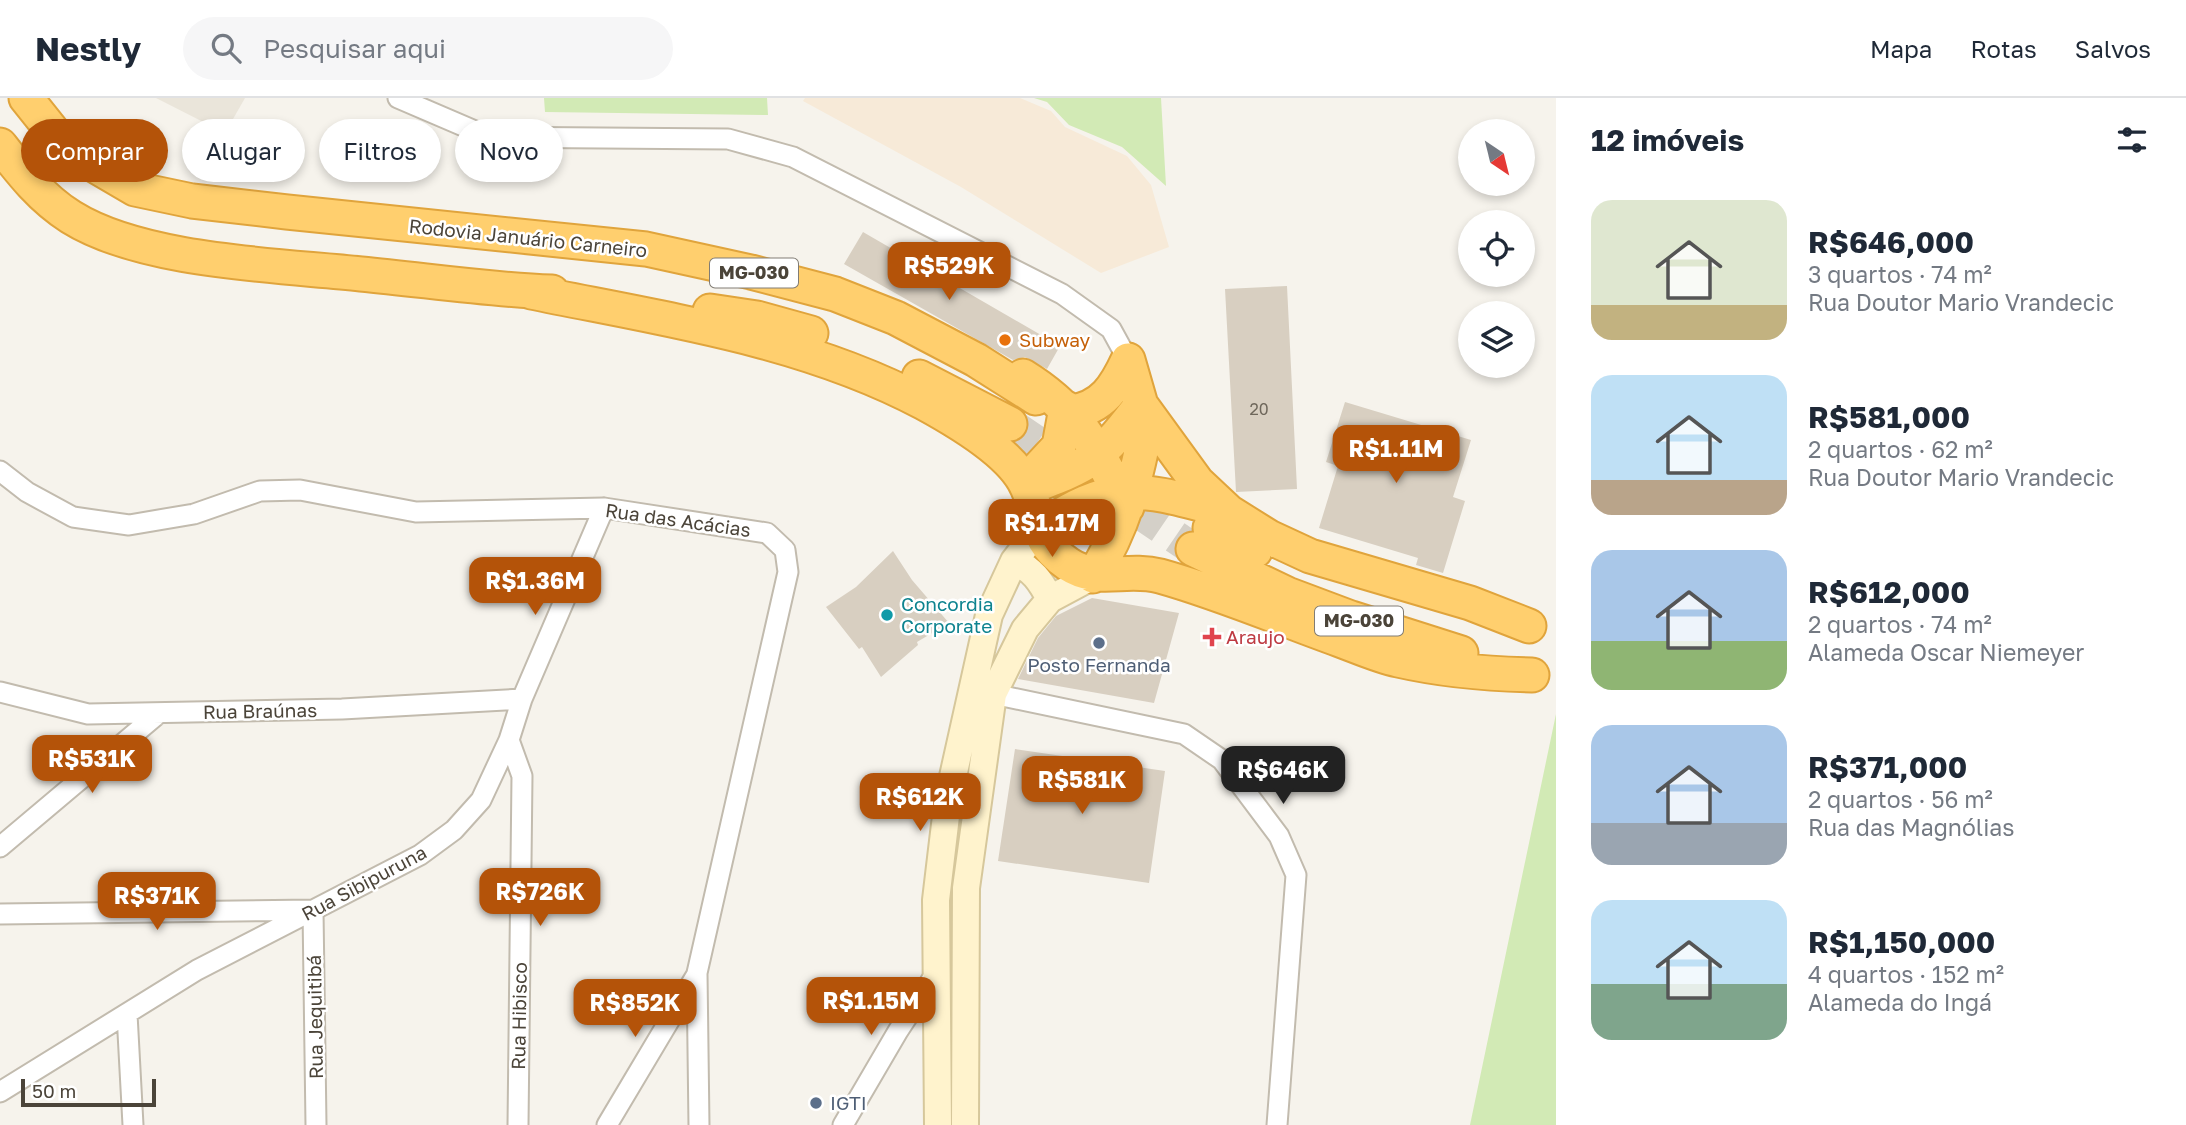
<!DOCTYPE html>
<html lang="pt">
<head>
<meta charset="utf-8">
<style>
  :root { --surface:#fff; --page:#f6f6f7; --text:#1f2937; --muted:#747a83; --line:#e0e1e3; --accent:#b45309 }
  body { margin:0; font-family:"Golos Text",sans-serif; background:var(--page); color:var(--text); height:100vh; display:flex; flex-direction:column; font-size:26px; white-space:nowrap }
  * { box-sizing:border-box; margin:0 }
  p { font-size:23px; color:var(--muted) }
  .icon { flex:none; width:38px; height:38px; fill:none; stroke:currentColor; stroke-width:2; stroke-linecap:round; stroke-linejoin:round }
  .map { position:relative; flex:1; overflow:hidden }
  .side { display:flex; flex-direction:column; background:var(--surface); width:630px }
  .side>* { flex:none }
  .top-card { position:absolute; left:21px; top:21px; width:665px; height:63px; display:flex; gap:14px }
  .needle { width:46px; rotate:145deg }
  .fabs { position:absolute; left:1458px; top:21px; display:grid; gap:14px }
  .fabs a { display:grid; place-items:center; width:77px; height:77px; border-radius:50%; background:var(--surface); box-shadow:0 4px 10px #0003; font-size:35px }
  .scale { position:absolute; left:21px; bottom:18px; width:135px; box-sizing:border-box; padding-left:7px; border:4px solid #4b4439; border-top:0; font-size:19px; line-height:24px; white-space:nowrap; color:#4b4439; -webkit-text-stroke:5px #fff; paint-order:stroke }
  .price { position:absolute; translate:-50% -60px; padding:0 16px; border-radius:14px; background:var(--accent); color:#fff; font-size:23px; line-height:46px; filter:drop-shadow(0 2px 4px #0008) }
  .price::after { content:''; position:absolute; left:50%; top:42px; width:21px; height:16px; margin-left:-10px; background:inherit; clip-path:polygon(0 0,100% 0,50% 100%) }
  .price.selected { background:#222; color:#fff }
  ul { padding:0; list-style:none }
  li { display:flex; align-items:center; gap:21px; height:175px; padding:0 35px }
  li span { display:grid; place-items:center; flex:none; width:196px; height:140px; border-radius:21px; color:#555 }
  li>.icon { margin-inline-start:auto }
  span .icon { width:84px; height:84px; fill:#fffc; stroke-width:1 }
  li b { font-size:30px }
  h2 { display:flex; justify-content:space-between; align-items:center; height:84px; padding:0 35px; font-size:30px }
  .pill { padding:0 24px; border-radius:32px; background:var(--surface); box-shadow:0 4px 10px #0003; font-size:24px; line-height:63px }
  .pill.selected { background:var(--accent); color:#fff }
  header { display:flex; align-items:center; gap:42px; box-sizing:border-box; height:98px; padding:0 35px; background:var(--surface); border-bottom:2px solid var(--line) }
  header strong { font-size:33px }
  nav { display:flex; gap:38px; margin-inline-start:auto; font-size:24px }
  .search { width:490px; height:63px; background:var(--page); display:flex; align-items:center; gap:18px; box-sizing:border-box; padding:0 24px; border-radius:38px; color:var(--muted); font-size:26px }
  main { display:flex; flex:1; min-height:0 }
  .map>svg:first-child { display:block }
  .residential { fill:#eae5da }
  .commercial { fill:#f7ead8 }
  .green { fill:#d2eab5 }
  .building { fill:#d8cfc1 }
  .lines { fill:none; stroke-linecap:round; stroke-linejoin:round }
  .highway-tunnel { stroke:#d4d0c8; stroke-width:33; stroke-dasharray:33 17; stroke-linecap:butt }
  .street-casing { stroke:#c2bbae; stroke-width:23 }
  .secondary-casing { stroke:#d6c79b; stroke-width:30 }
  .highway-casing { stroke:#e0a43c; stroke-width:37 }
  .street { stroke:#fff; stroke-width:19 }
  .secondary { stroke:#fff3cd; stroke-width:26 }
  .highway { stroke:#ffcf6e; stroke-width:33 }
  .food-dot { fill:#e8710a; stroke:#fff; stroke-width:2.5 }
  .culture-dot { fill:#0f9aa8; stroke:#fff; stroke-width:2.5 }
  .health-dot { fill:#e0444e; stroke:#fff; stroke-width:2.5 }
  .service-dot { fill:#5c6f8a; stroke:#fff; stroke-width:2.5 }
  .labels { text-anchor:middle; stroke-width:5; stroke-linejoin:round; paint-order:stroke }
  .number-label { font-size:16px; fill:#6e675b }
  .shield { fill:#fff; stroke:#817c74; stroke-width:2 }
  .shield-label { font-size:18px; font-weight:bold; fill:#4b4439 }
  .street-label { font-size:19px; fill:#4b4439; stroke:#fff }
  .food-label { font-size:19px; fill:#c56008; stroke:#fff; text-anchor:start }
  .culture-label { font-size:19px; fill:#0d838f; stroke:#fff; text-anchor:start }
  .health-label { font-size:19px; fill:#be3a42; stroke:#fff; text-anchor:start }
  .service-label { font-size:19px; fill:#4e5e75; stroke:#fff }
</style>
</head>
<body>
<header>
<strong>Nestly</strong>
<div class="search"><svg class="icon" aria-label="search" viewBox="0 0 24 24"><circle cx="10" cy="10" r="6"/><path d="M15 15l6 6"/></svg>Pesquisar aqui</div>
<nav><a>Mapa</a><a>Rotas</a><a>Salvos</a></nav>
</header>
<main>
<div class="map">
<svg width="1556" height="1027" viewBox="0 0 1556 1027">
  <rect width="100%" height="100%" fill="#f6f3ec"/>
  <path class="residential" d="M156 0H245L225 35Z"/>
  <path class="commercial" d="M805 0H1020L1051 13 1065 29 1127 58 1151 87 1169 149 1101 175 961 89 803 3Z"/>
  <path class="green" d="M544 0H767L768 17 545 14Z
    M1034 0H1161L1166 88 1122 49 1069 27 1047 4Z
    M1556 616V1027H1470Z"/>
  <path class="building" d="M863 134 1060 248 1047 271 1025 259 1013 262 844 166Z
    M1287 188 1297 391 1236 394 1225 191Z
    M1345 304 1471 342 1453 399 1465 403 1443 475 1416 467 1418 460 1319 430 1338 368 1326 364Z
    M893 453 912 482 949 525 917 544 918 547 881 579 862 549 859 551 826 509 856 489Z
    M1092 500 1179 515 1154 605 1018 581 1038 540 1056 518Z
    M1015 651 1165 673 1149 785 998 763Z"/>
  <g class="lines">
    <path class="highway-tunnel" d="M1010 326 1193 451"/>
    <defs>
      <path id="street" d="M398 0 489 39 728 41 793 59 1062 196 1111 231 1128 262
        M0 373 27 394 73 419 129 427 194 416 260 393 300 392 416 414 604 410 767 435 785 452 788 474 697 875 699 1027
        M0 594 88 616 342 611 522 601
        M993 596 1184 636 1222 662 1279 738 1296 777 1277 1027
        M509 642 522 678 518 1027
        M0 749 159 615
        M0 816 313 812 316 1027
        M127 916 133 1027
        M0 994 197 872 420 757 454 732 481 702 509 642 522 601 604 410
        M607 1027 697 876
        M843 1027 898 933 936 875"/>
      <path id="secondary" d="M1014 463C1033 472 1040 482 1050 501
        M938 1027 936 802 948 701 989 517 1014 463 1038 432
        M965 1027 966 790 993 596 1025 531 1050 501 1093 478"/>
      <path id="highway" d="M26 0 58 40 94 67 135 91 192 103 287 114 646 151 751 174 835 196 896 220 976 262 1036 300
        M0 47C21 74 41 100 71 119 143 164 277 167 361 176 425 182 489 192 552 194
        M531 194C663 221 804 241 924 305 957 323 1012 355 1027 389 1043 422 1031 440 1068 466 1098 486 1125 469 1160 478 1221 495 1281 521 1340 542 1359 549 1379 558 1398 562 1442 572 1488 576 1532 577
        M710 213 757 220 811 235
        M1128 262 1141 307 1197 384 1229 414 1269 439 1310 458 1470 505 1529 528
        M1023 278C1083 315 1095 351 1127 409
        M919 279 1010 326
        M1071 314C1103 310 1116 288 1128 262
        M1028 390C1092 366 1099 362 1141 307
        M1028 390 1032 377 1059 348 1066 310
        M1210 430 1255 453
        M1038 432C1114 380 1139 390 1223 412
        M1193 451 1287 496 1351 520 1461 555
        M1093 478C1125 429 1138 375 1148 318"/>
    </defs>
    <use href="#street" class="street-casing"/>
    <use href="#secondary" class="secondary-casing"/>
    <use href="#highway" class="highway-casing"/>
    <use href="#street" class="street"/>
    <use href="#secondary" class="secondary"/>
    <use href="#highway" class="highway"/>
  </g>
  <circle class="food-dot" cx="1005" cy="242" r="7"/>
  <circle class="culture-dot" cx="887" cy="517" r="7"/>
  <path class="health-dot" d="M1208.5 528.5h7v7h7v7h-7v7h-7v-7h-7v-7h7z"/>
  <g class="service-dot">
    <circle cx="1099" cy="545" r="7"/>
    <circle cx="816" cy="1005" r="7"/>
  </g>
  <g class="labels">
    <g class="number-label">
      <text x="1259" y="317">20</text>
    </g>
    <g class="shield">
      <rect x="710" y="160.5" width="88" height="29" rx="5"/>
      <rect x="1315" y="508.5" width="88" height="29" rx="5"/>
    </g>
    <g class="shield-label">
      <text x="754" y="181">MG-030</text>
      <text x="1359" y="529">MG-030</text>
    </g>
    <g class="street-label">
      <text transform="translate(528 140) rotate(6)" y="7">Rodovia Januário Carneiro</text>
      <text transform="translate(678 422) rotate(8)" y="7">Rua das Acácias</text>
      <text transform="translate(260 613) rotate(-1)" y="7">Rua Braúnas</text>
      <text transform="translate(364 785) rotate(-28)" y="7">Rua Sibipuruna</text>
      <text transform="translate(519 918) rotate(-89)" y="7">Rua Hibisco</text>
      <text transform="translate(315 919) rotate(-91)" y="7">Rua Jequitibá</text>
    </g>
    <g class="food-label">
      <text x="1019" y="249">Subway</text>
    </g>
    <g class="culture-label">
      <text x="901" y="513">Concordia<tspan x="901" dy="22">Corporate</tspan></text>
    </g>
    <g class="health-label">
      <text x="1226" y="546">Araujo</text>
    </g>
    <g class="service-label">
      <text x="1099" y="574">Posto Fernanda</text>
      <text x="830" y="1012" text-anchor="start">IGTI</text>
    </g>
  </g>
</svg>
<div class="fabs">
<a><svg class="needle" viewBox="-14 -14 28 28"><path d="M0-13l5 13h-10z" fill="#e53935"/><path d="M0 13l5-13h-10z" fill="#747a83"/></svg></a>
<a><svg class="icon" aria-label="locate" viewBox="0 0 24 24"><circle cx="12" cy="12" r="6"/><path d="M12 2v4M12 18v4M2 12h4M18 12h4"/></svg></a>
<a><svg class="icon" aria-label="layers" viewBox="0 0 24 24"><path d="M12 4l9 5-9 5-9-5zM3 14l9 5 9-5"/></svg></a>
</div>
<div class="scale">50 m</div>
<b class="price" style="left:949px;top:204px">R$529K</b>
<b class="price" style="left:1396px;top:387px">R$1.11M</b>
<b class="price" style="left:1052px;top:461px">R$1.17M</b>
<b class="price" style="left:535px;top:519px">R$1.36M</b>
<b class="price" style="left:92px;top:697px">R$531K</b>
<b class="price selected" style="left:1283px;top:708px">R$646K</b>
<b class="price" style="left:1082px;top:718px">R$581K</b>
<b class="price" style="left:920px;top:735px">R$612K</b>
<b class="price" style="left:540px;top:830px">R$726K</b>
<b class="price" style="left:157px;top:834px">R$371K</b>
<b class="price" style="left:871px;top:939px">R$1.15M</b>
<b class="price" style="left:635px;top:941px">R$852K</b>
<div class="top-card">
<a class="pill selected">Comprar</a>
<a class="pill">Alugar</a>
<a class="pill">Filtros</a>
<a class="pill">Novo</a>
</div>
</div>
<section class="side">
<h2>12 imóveis<svg class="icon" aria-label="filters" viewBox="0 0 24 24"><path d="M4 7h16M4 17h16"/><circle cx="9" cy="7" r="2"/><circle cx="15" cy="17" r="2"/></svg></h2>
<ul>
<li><span style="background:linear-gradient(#dfe7d0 75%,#c2b280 0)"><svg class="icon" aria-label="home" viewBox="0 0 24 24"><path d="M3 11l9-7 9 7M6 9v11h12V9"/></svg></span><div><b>R$646,000</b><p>3 quartos · 74 m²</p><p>Rua Doutor Mario Vrandecic</p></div></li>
<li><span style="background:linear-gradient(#bfe0f5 75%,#b9a48a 0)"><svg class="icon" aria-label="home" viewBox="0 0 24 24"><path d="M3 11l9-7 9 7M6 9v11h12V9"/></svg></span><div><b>R$581,000</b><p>2 quartos · 62 m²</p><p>Rua Doutor Mario Vrandecic</p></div></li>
<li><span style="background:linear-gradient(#a9c7e8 65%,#8fb573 0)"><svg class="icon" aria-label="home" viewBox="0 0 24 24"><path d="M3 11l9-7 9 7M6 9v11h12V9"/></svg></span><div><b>R$612,000</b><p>2 quartos · 74 m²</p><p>Alameda Oscar Niemeyer</p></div></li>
<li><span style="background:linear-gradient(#a9c7e8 70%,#9aa5b1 0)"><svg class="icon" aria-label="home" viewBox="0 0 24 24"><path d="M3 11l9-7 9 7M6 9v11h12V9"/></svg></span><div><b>R$371,000</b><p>2 quartos · 56 m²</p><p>Rua das Magnólias</p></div></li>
<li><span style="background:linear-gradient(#bfe0f5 60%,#7fa58c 0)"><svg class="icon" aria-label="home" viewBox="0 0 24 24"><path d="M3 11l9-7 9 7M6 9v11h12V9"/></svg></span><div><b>R$1,150,000</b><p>4 quartos · 152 m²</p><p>Alameda do Ingá</p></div></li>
</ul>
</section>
</main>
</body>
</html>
